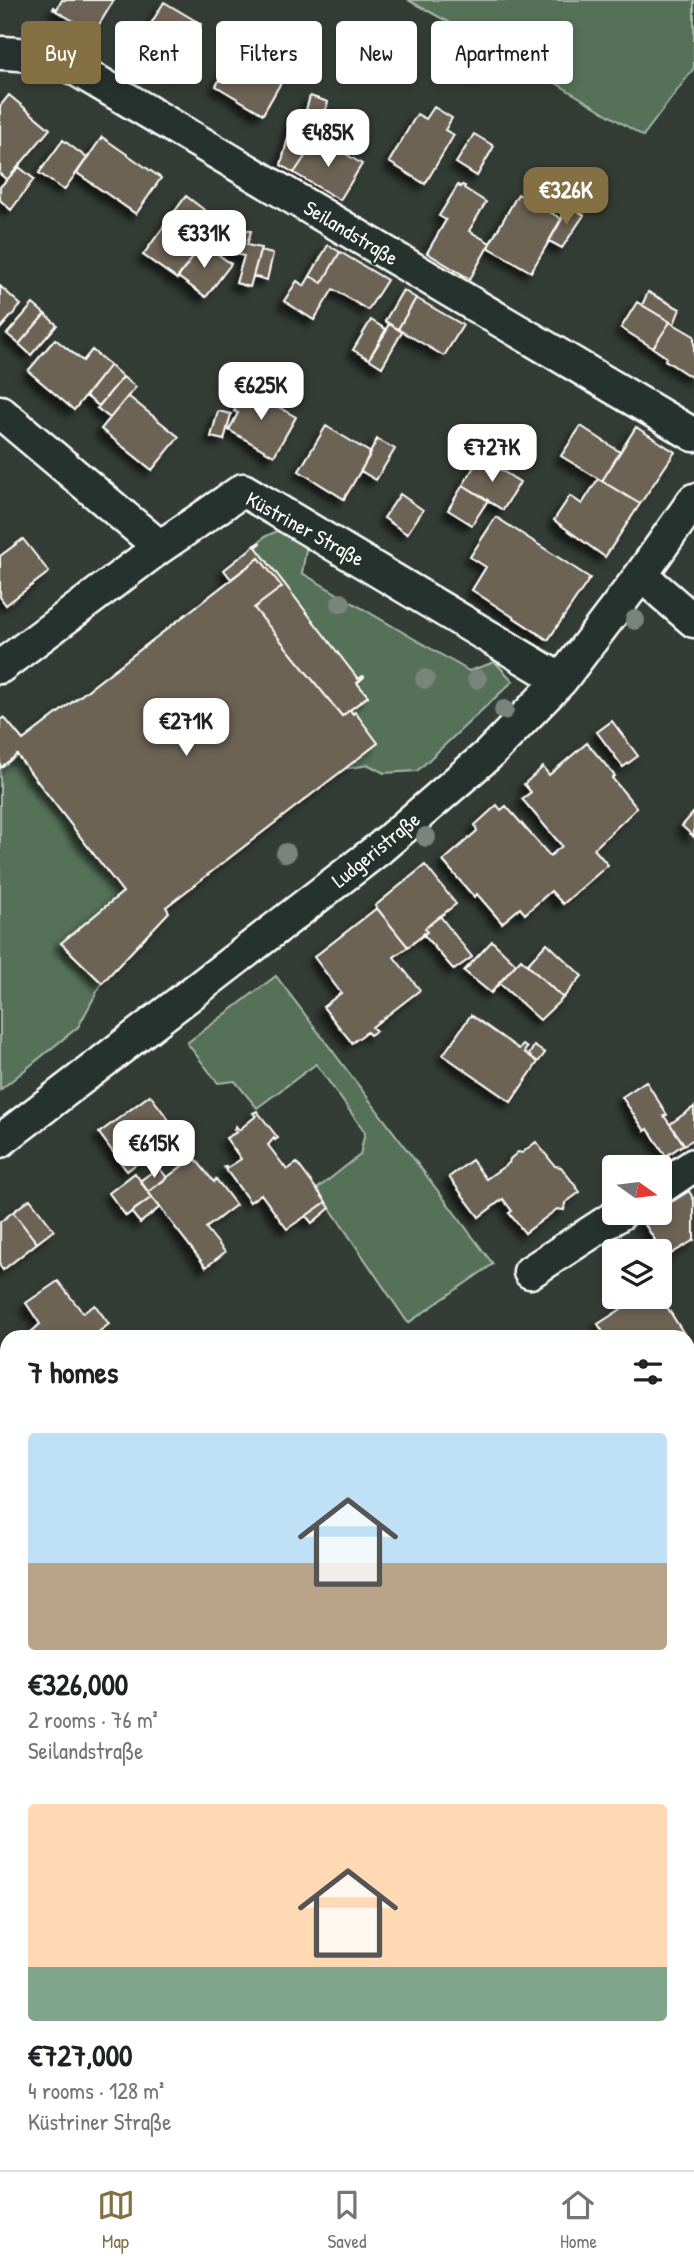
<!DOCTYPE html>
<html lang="en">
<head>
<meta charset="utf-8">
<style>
  :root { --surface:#fff; --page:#f2f2f2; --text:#202124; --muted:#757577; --line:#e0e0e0; --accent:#847042 }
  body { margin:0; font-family:"Patrick Hand",sans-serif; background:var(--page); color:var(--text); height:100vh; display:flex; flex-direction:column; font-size:26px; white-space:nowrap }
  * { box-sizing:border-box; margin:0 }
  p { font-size:23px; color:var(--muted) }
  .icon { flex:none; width:38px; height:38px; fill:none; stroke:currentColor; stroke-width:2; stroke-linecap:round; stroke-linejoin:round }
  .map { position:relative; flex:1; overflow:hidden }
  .drawer { position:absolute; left:0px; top:1330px; width:695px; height:840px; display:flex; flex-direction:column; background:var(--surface); border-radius:21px 21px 0 0; box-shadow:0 4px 10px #0003 }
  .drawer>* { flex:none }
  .banner { position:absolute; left:21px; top:21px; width:653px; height:63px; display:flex; gap:14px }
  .needle { width:46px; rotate:104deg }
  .tools { position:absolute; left:602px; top:1155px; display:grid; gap:14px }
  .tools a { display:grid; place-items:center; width:70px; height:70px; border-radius:7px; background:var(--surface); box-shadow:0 4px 10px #0003; font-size:35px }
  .price { position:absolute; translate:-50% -60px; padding:0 16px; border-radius:14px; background:#fff; color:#222; font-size:23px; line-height:46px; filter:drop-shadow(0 2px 4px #0008) }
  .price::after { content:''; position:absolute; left:50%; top:42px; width:21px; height:16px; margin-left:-10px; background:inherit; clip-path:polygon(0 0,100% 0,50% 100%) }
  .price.active { background:var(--accent); color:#fff }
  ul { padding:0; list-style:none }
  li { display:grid; align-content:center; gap:14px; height:371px; padding:0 28px }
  li span { display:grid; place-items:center; height:217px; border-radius:7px; color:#555 }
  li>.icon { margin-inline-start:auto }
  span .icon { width:126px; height:126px; fill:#fffc; stroke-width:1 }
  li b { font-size:30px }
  h2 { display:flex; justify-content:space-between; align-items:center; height:84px; padding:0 28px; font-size:30px }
  .pill { padding:0 24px; border-radius:7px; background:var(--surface); box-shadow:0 4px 10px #0003; font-size:24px; line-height:63px }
  .pill.active { background:var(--accent); color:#fff }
  .tab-bar { display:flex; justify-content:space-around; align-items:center; height:98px; border-top:2px solid var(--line); background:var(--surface); font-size:19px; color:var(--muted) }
  .tab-bar a { display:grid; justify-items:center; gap:4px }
  .tab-bar .active { color:var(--accent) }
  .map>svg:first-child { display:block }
  .green { fill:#557158; stroke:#aab8ac; stroke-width:2 }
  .building { fill:#6d6455; stroke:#fff; stroke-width:2; filter:url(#shadow) }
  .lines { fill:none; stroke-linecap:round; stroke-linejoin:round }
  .minor-casing { stroke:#fff; stroke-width:37 }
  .minor { stroke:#26332d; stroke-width:32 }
  .tree { fill:#79847b }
  .labels { text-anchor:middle; stroke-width:5; stroke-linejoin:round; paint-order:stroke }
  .street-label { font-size:21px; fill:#fff; stroke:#26332d }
</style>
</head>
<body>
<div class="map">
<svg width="694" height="2170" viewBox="0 0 694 2170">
  <defs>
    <filter id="shadow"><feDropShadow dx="-6" dy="6" stdDeviation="3.5" flood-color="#0009"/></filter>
  </defs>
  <rect width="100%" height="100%" fill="#343d35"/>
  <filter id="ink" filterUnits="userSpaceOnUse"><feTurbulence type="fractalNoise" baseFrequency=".0143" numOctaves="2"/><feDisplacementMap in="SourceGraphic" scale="14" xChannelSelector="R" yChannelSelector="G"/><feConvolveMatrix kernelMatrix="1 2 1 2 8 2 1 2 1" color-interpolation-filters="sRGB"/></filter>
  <g filter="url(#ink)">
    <path class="green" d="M408 0H694V68L643 136 513 57Z
      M277 531 288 533 307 544 302 573 469 671 495 662 513 681 417 771 384 773 369 765 344 769 378 743 355 713 353 714 350 710 368 697 357 683 364 677 358 679 256 547 264 537Z
      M17 755 123 892 61 943 102 983 78 1027 0 1090V768Z
      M276 976 493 1264 408 1323 317 1189 360 1155 365 1132 316 1064 257 1108 235 1081 218 1083 187 1043Z"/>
    <path class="building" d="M62 0H114L94 33 53 9 54 7 57 9Z
      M164 2 201 24 174 69 137 47Z
      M244 38 291 65 263 114 216 86Z
      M452 38 489 61 480 76 452 59 458 50 448 44Z
      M9 95 50 129 7 180 0 174V106Z
      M310 96 328 102 318 137 294 173 281 165 294 114 304 117Z
      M434 107 452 118 445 130 454 135 425 184 389 162 417 114 426 119Z
      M474 134 494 146 477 176 456 163Z
      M102 137 161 178 136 214 77 173Z
      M318 137 362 164 340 200 294 173Z
      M63 140 87 158 64 190 39 173Z
      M19 167 34 179 11 210 0 200V187Z
      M458 185 460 187 462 185 465 186 464 188 486 202 469 231 490 243 470 279 427 253 446 220 439 216Z
      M518 194 562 219 531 272 488 247Z
      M186 196 219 221 177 279 143 255Z
      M568 206 584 215 562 248 549 241Z
      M238 228 251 231 247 245 261 248 250 287 236 283 244 256 231 253Z
      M203 243 231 264 206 297 178 277Z
      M328 245 340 252 322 283 310 276Z
      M260 251 273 254 267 280 253 276Z
      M340 252 387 280 368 310 333 289 314 320 284 301 297 281 304 286 310 276 322 283Z
      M0 286 21 305 0 329Z
      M403 290 416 298 398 329 385 321Z
      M648 292 680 309 674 324 642 305Z
      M416 298 463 325 444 356 398 329Z
      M637 302 670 322 653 348 621 328Z
      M33 304 45 314 19 344 7 334Z
      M45 314 57 325 31 355 19 344Z
      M371 320 387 330 369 359 353 350Z
      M670 322 694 336V379L665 360 666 357 653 348Z
      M389 324 402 332 382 367 369 359Z
      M55 339 83 361 92 350 110 365 74 410 28 371Z
      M110 365 123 377 99 406 86 396Z
      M123 377 136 387 110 418 97 408Z
      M247 389 296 417 274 456 229 430 238 413 234 411Z
      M128 396 179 437 152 470 101 429Z
      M218 411 231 414 224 440 211 437Z
      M326 426 371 453 344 499 299 471Z
      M581 426 620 452 602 481 561 456Z
      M636 427 675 452 640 504 602 481Z
      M377 439 395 449 376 480 361 471Z
      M480 457 520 482 503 510 463 485Z
      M598 479 640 504 605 557 554 520 570 496 582 504Z
      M463 485 488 500 472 525 448 510Z
      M400 494 423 510 407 534 384 518Z
      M496 517 590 578 548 640 472 590 486 567 470 557Z
      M23 539 49 572 6 605 0 597V556Z
      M259 542 260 544 256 547 358 679 363 676 364 677 357 683 368 696 342 716 254 608 282 587 259 558 231 579 224 570Z
      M259 558 282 587 254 608 342 716 350 710 353 714 355 712 378 743 166 907 169 912 102 983 61 943 123 892 17 755 0 768V720L4 717 23 740Z
      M612 721 638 756 623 767 597 732Z
      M587 743 615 776 612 778 637 808 594 849 608 865 563 904 551 891 525 914 520 908 502 923 477 894 474 897 443 861 477 831 475 825 497 805 501 810 506 806 550 856 562 846 522 799 531 792 524 784 543 767 549 775Z
      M694 812V837L682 826Z
      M425 865 456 904 425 928 427 932 408 947 375 906Z
      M377 908 408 947 394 957 420 990 372 1027 376 1031 370 1035 367 1032 352 1043 323 1007 341 993 314 957Z
      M440 916 472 957 454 970 423 934 427 932 425 928Z
      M492 941 516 964 491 993 464 971Z
      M547 943 582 976 563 998 527 965Z
      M521 959 563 998 540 1020 499 983Z
      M471 1015 519 1049 523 1045 527 1048 524 1052 538 1062 511 1102 443 1055Z
      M534 1046 545 1053 538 1062 529 1055Z
      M646 1081 667 1115 664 1116 684 1144 666 1156 648 1129 645 1131 622 1097Z
      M150 1095 178 1132 127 1171 99 1133Z
      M694 1107V1139L684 1145 670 1124Z
      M257 1111 278 1138 275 1140 274 1138 268 1145 287 1170 297 1163 326 1202 287 1229 261 1194 250 1202 224 1167 226 1166 227 1168 241 1159 226 1138 237 1132 234 1129 236 1126 239 1130 256 1116 253 1113Z
      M536 1142 555 1166 561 1167 580 1192 565 1203 564 1210 557 1209 525 1233 509 1213 512 1211 503 1199 479 1217 449 1177 472 1160 486 1179 509 1163 510 1159 518 1152 522 1153Z
      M194 1157 214 1182 216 1179 236 1205 206 1228 225 1252 206 1267 148 1192Z
      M159 1167 167 1178 148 1192 140 1181Z
      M135 1173 152 1197 126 1216 109 1193Z
      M689 1191 694 1200V1240L666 1257 642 1220 655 1213H660L662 1206 660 1202 666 1198 668 1202 673 1201Z
      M152 1197 160 1207 140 1223 131 1212Z
      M30 1199 54 1230 37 1243 13 1212Z
      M326 1202 330 1208 312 1223 306 1216Z
      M13 1212 37 1243 3 1270 0 1266V1222Z
      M58 1281 83 1313 95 1305 109 1324 92 1337H35L31 1332 40 1324 26 1303Z
      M660 1296 686 1337H606L598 1324 640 1297Z
      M7 1483V1523L0 1525V1485Z
      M7 1693V1787L3 1782 0 1784V1747L7 1741 0 1734V1699Z
      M7 1869V1945L3 1950 0 1947V1879Z
      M0 2130 7 2132V2163H19L17 2170H0Z
      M522 2163H533L534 2164 528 2170H514Z"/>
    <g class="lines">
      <defs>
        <path id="minor" d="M0 53C24 53 46 58 69 65L694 435
          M0 412 160 547 243 490 561 680
          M641 575 694 621
          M0 667 160 547
          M0 1141 380 848 490 753 561 680 641 575 694 500
          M660 1188 694 1165
          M530 1272 621 1213
          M0 1615 7 1624
          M0 2100 7 2102
          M108 2163 116 2170
          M276 2170 300 2163"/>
      </defs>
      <use href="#minor" class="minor-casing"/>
      <use href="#minor" class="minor"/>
    </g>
    <g class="tree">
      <circle cx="341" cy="603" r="10"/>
      <circle cx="635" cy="620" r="10"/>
      <circle cx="425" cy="679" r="10"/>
      <circle cx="477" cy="679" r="10"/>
      <circle cx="504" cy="710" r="10"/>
      <circle cx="426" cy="837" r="10"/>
      <circle cx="286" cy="853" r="10"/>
    </g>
  </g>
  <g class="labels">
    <g class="street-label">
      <text transform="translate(351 233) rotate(31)" y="7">Seilandstraße</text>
      <text transform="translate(305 529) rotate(29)" y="7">Küstriner Straße</text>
      <text transform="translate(376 850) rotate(-39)" y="7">Ludgeristraße</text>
    </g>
  </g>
</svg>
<div class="tools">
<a><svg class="needle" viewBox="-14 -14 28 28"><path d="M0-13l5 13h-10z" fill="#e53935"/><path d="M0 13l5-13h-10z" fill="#757577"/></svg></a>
<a><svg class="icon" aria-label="layers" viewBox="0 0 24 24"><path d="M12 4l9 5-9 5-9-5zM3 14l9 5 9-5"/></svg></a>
</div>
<b class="price" style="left:328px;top:169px">€485K</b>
<b class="price active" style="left:566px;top:227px">€326K</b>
<b class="price" style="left:204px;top:270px">€331K</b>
<b class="price" style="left:261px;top:422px">€625K</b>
<b class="price" style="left:492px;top:484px">€727K</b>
<b class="price" style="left:186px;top:758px">€271K</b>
<b class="price" style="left:154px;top:1180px">€615K</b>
<div class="banner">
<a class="pill active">Buy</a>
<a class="pill">Rent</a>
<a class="pill">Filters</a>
<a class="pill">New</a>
<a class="pill">Apartment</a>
</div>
<section class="drawer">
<h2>7 homes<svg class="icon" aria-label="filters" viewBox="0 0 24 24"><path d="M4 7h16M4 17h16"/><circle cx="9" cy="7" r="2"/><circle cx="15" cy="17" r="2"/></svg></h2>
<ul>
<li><span style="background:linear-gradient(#bfe0f5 60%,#b9a48a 0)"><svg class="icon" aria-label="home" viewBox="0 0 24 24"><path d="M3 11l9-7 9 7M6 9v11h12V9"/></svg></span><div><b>€326,000</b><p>2 rooms · 76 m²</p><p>Seilandstraße</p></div></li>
<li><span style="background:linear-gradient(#ffd9b3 75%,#7fa58c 0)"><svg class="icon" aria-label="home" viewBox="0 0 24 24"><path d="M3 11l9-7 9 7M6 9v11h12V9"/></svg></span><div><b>€727,000</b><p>4 rooms · 128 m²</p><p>Küstriner Straße</p></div></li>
</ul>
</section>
</div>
<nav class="tab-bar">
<a class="active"><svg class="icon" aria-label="map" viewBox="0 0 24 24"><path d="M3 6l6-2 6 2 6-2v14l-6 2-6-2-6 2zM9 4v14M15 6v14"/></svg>Map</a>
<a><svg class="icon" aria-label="saved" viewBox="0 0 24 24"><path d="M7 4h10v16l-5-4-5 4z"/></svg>Saved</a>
<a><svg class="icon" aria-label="home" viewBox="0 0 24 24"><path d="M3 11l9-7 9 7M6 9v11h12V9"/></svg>Home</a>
</nav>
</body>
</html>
